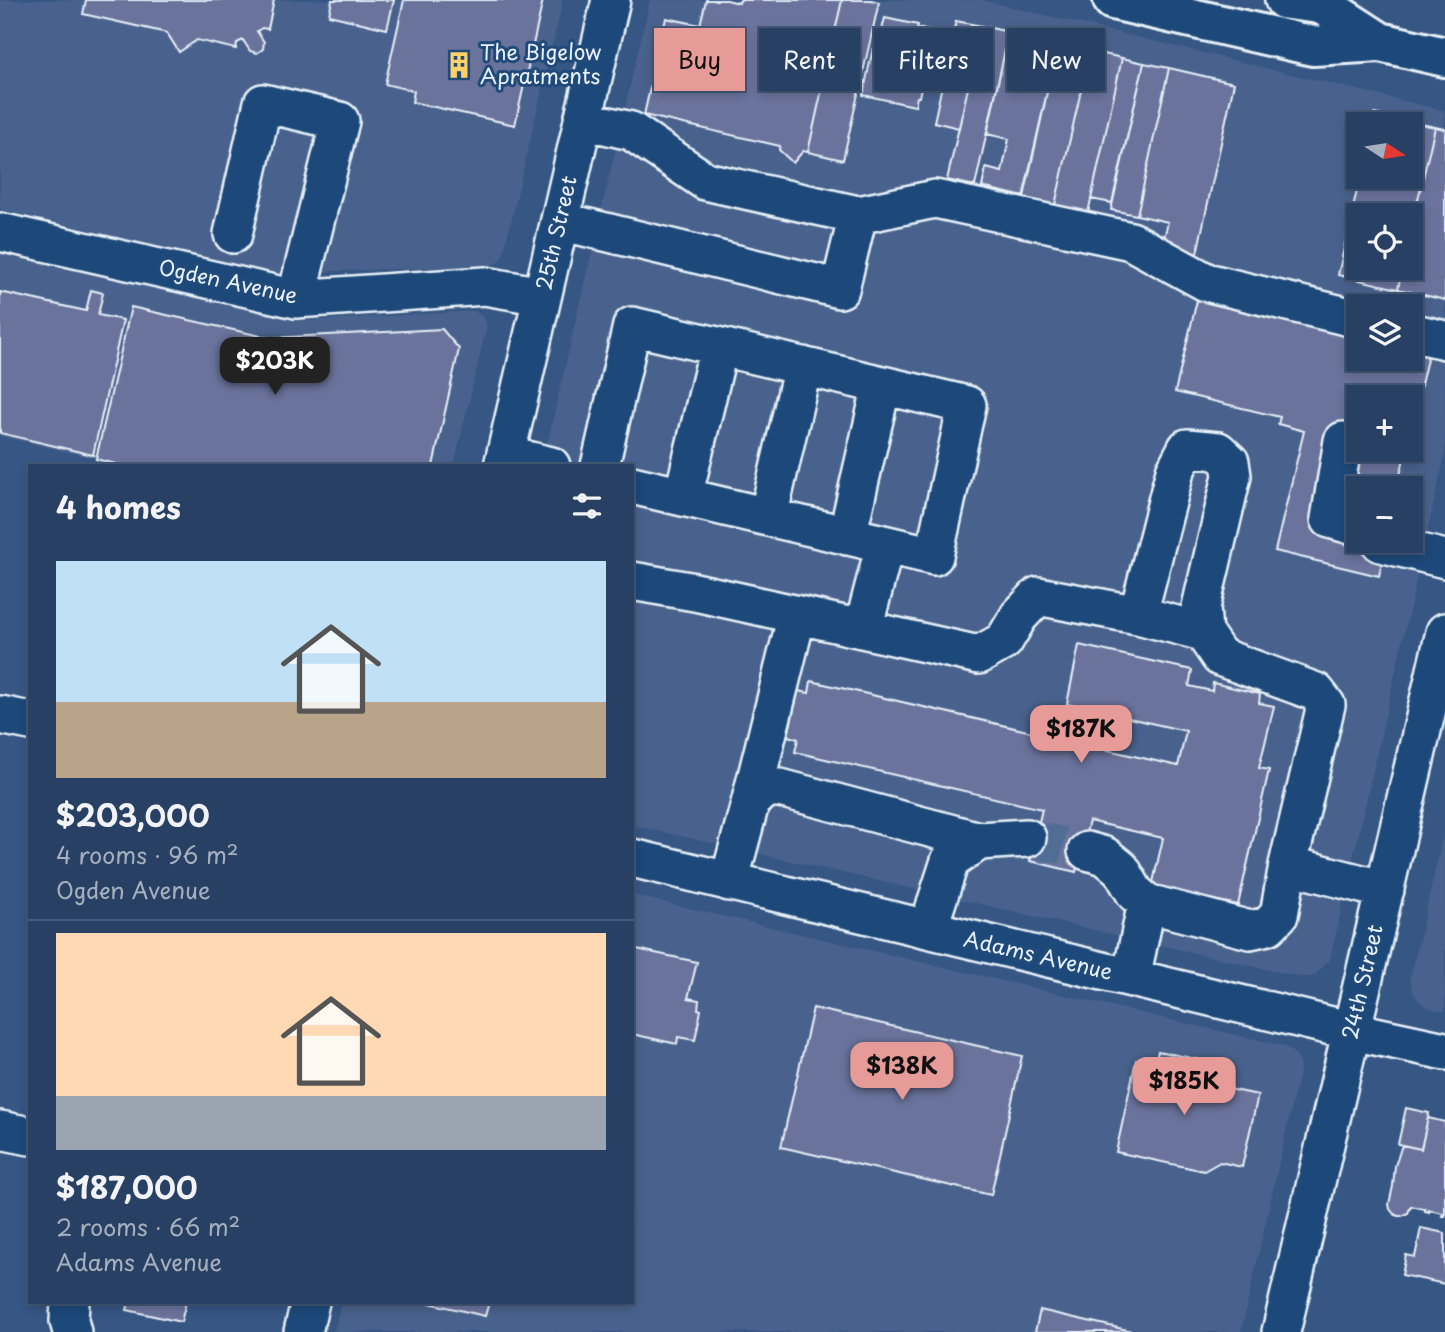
<!DOCTYPE html>
<html lang="en">
<head>
<meta charset="utf-8">
<style>
  :root { --surface:#284063; --page:#344b6c; --text:#f1f3f6; --muted:#a5afbe; --line:#445978; --accent:#e69b98 }
  body { margin:0; font-family:"Playpen Sans",sans-serif; background:var(--page); color:var(--text); height:100vh; display:flex; flex-direction:column; font-size:26px; white-space:nowrap }
  * { box-sizing:border-box; margin:0 }
  p { font-size:23px; color:var(--muted) }
  .icon { flex:none; width:38px; height:38px; fill:none; stroke:currentColor; stroke-width:2; stroke-linecap:round; stroke-linejoin:round }
  .map { position:relative; flex:1; overflow:hidden }
  .sheet { position:absolute; left:28px; top:464px; width:606px; height:840px; display:flex; flex-direction:column; background:var(--surface); border-radius:0px; box-shadow:0 4px 10px #0003,0 0 0 2px var(--line) }
  .sheet>* { flex:none }
  .top-card { position:absolute; left:654px; top:28px; width:665px; height:63px; display:flex; gap:14px }
  .needle { width:46px; rotate:102deg }
  .buttons { position:absolute; left:1346px; top:112px; display:grid; gap:14px }
  .buttons a { display:grid; place-items:center; width:77px; height:77px; border-radius:0px; background:var(--surface); box-shadow:0 4px 10px #0003,0 0 0 2px var(--line); font-size:35px }
  .price { position:absolute; translate:-50% -60px; padding:0 16px; border-radius:14px; background:var(--accent); color:#111; font-size:23px; line-height:46px; filter:drop-shadow(0 2px 4px #0008) }
  .price::after { content:''; position:absolute; left:50%; top:42px; width:21px; height:16px; margin-left:-10px; background:inherit; clip-path:polygon(0 0,100% 0,50% 100%) }
  .price.on { background:#222; color:#fff }
  ul { padding:0; list-style:none }
  li { display:grid; align-content:center; gap:14px; height:371px; padding:0 28px }
  li+li { border-top:2px solid var(--line) }
  li span { display:grid; place-items:center; height:217px; border-radius:0px; color:#555 }
  li>.icon { margin-inline-start:auto }
  span .icon { width:126px; height:126px; fill:#fffc; stroke-width:1 }
  li b { font-size:30px }
  h2 { display:flex; justify-content:space-between; align-items:center; height:84px; padding:0 28px; font-size:30px }
  .pill { padding:0 24px; border-radius:0px; background:var(--surface); box-shadow:0 4px 10px #0003,0 0 0 2px var(--line); font-size:24px; line-height:63px }
  .pill.on { background:var(--accent); color:#111 }
  .map>svg:first-child { display:block }
  .built { fill:#49628d; fill-rule:evenodd }
  .building { fill:#6a739c; stroke:#e8f1f8; stroke-width:2 }
  .lines { fill:none; stroke-linecap:round; stroke-linejoin:round }
  .minor-tunnel { stroke:#516d95; stroke-width:37; stroke-dasharray:37 18; stroke-linecap:butt }
  .minor-casing { stroke:#e8f1f8; stroke-width:42 }
  .major-casing { stroke:#e8f1f8; stroke-width:44 }
  .minor { stroke:#1f4a7a; stroke-width:37 }
  .major { stroke:#1f4a7a; stroke-width:38 }
  .labels { text-anchor:middle; stroke-width:6; stroke-linejoin:round; paint-order:stroke }
  .poi-label { font-size:21px; fill:#e8f1f8; stroke:#1f4a7a; text-anchor:start }
  .street-label { font-size:21px; fill:#e8f1f8; stroke:#1f4a7a }
</style>
</head>
<body>
<div class="map">
<svg width="1445" height="1332" viewBox="0 0 1445 1332">
  <rect width="100%" height="100%" fill="#365684"/>
  <filter id="ink" filterUnits="userSpaceOnUse"><feTurbulence type="fractalNoise" baseFrequency=".0143" numOctaves="2"/><feDisplacementMap in="SourceGraphic" scale="14" xChannelSelector="R" yChannelSelector="G"/><feConvolveMatrix kernelMatrix="1 2 1 2 8 2 1 2 1" color-interpolation-filters="sRGB"/></filter>
  <g filter="url(#ink)">
    <path class="built" d="M0 0H563L503 255 499 262 488 266 272 273 0 209Z
      M650 0H982L1445 111V454L1330 959 1317 973 1311 977H1301L632 825V466H542ZM1358 124H1410V177H1358ZM1358 215H1410V268H1358ZM1358 306H1410V359H1358ZM1358 397H1410V450H1358ZM1358 488H1410V541H1358Z
      M0 250 303 321 474 311 482 316 486 322V329L454 465H93L94 458 0 436Z
      M1445 827V1012L1430 1008 1419 1001 1413 992 1410 979Z
      M632 895 1284 1046 1296 1055 1299 1062 1300 1069 1241 1332H334L341 1302H632Z"/>
    <path class="building" d="M86 0H274L268 29 262 28 257 31 264 42 263 49 257 53 250 51 243 40 237 43 236 49 197 40 179 52 167 33 83 14Z
      M332 0H394L387 29 329 15Z
      M404 0H543L515 125 412 102 414 91 385 84Z
      M706 0H727L739 3 740 0H842L808 152 803 151 793 163 779 150 780 146 644 115 666 18 700 25Z
      M842 0H871L879 2 843 160 808 152Z
      M885 18 918 25 917 28 935 32 931 54 928 53 919 97H917L915 106 863 95 873 48 877 49Z
      M956 21 982 26 959 128 934 122Z
      M982 26 1009 32 975 186 947 180Z
      M1009 32 1058 43 1024 197 982 187 986 168 1002 172 1009 139 987 134Z
      M1058 43 1090 51 1055 205 1023 198Z
      M1090 51 1122 58 1088 213 1055 205Z
      M1122 58 1144 63 1112 203 1091 199Z
      M1144 63 1169 68 1137 215 1111 210Z
      M1169 68 1234 83 1196 258 1162 246 1168 222 1137 215Z
      M1374 114 1435 127 1410 233V215H1358V268H1402L1398 289 1338 275 1360 177H1410V124H1371Z
      M1435 127 1445 129V300L1398 289 1402 268H1410V233Z
      M91 290 103 293 98 315 123 320 93 455 0 433V292L86 311Z
      M1198 296 1358 334V359H1410V346L1429 351 1410 430V397H1358V450H1406L1397 488H1358V541L1384 551 1379 576 1275 551 1304 431 1278 424 1280 417 1175 392Z
      M131 307 270 338 442 329 459 349 433 466H124L96 459Z
      M1079 645 1192 670 1189 686 1212 691 1213 683 1260 694 1259 703 1274 706 1259 768 1269 770 1238 905 1152 887 1163 838 1089 821 1076 872 1030 861 1042 809 795 752 798 739 788 736 798 691 809 693 811 681 1058 738 1060 728 1105 738 1103 749 1178 766 1186 731 1067 704Z
      M632 948 697 962 688 998 699 1000 698 1009 701 1010 695 1040 678 1037 677 1044 632 1034Z
      M813 1008 1022 1056 991 1195 781 1147Z
      M1158 1051 1196 1059 1191 1081 1258 1095 1242 1167 1220 1162 1204 1171 1116 1152 1136 1060 1155 1064Z
      M1406 1108 1429 1113 1421 1149 1398 1144Z
      M1428 1118 1445 1122V1216H1442L1443 1213 1429 1210V1212L1425 1211V1209L1411 1206 1408 1213 1402 1216H1398L1394 1214 1390 1209 1389 1204 1393 1186 1395 1166 1402 1145 1421 1149Z
      M1421 1228 1445 1233V1284L1402 1275 1406 1255 1415 1257Z
      M129 1302H186L181 1322 127 1310Z
      M425 1302H489L485 1316Z
      M1040 1310 1136 1332H1035Z"/>
    <g class="lines">
      <path class="minor-tunnel" d="M1027 838 1087 851"/>
      <defs>
        <path id="minor" d="M1284 0 1323 5
          M858 215 935 199 1131 241 1206 282 1358 319
          M560 221 840 289 858 215 705 181 631 131 583 120
          M0 232 296 299 485 286 542 296
          M233 234 263 103 340 121 296 299
          M1410 332 1445 340
          M1343 441 1330 519 1358 527
          M506 455 551 466
          M503 466 611 0
          M600 466 632 326 967 405 934 556 632 485
          M683 497 719 347
          M768 517 803 366
          M847 536 882 385
          M1380 541 1381 543 1445 559
          M632 581 695 592 979 655 1004 641 1019 616 1038 596 1138 615 1175 471 1187 448 1218 451 1230 462 1232 476 1201 607 1203 632 1220 657 1316 692 1326 705 1288 865 1279 915 1268 926 1250 930 1147 903 1135 893 1121 869 1105 856 1087 851
          M1138 615 1203 632
          M863 629 885 545
          M0 715 30 721
          M751 800 797 615
          M632 858 1352 1031 1445 1051
          M1288 865 1385 890
          M729 882 751 800 768 788H780L979 841
          M928 929 950 861 979 841 1027 838
          M1131 978 1147 903
          M0 1130 30 1136
          M70 1302 69 1321 72 1332
          M303 1332 310 1302
          M1281 1332 1445 632"/>
        <path id="major" d="M1113 0 1313 46 1380 42 1445 57
          M1311 0 1323 5 1380 42"/>
      </defs>
      <use href="#minor" class="minor-casing"/>
      <use href="#major" class="major-casing"/>
      <use href="#minor" class="minor"/>
      <use href="#major" class="major"/>
    </g>
  </g>
  <defs>
    <symbol id="building-bare" viewBox="-9 -9 18 18"><path d="M-4-6H4V6H1V3H-1V6H-4ZM-2.5-4.3h1.7v1.8h-1.7ZM.8-4.3h1.7v1.8H.8ZM-2.5-1h1.7V.8h-1.7ZM.8-1h1.7V.8H.8Z" fill="#ffd166" stroke="#1f4a7a" stroke-width="2.5" paint-order="stroke"/></symbol>
  </defs>
  <g fill-rule="evenodd">
    <use href="#building-bare" x="440" y="46" width="38" height="38"/>
  </g>
  <g class="labels">
    <g class="poi-label">
      <text x="480" y="60">The Bigelow<tspan x="480" dy="24">Apratments</tspan></text>
    </g>
    <g class="street-label">
      <text transform="translate(557 233) rotate(-77)" y="7">25th Street</text>
      <text transform="translate(228 282) rotate(12)" y="7">Ogden Avenue</text>
      <text transform="translate(1038 956) rotate(13)" y="7">Adams Avenue</text>
      <text transform="translate(1363 982) rotate(-77)" y="7">24th Street</text>
    </g>
  </g>
</svg>
<div class="buttons">
<a><svg class="needle" viewBox="-14 -14 28 28"><path d="M0-13l5 13h-10z" fill="#e53935"/><path d="M0 13l5-13h-10z" fill="#a5afbe"/></svg></a>
<a><svg class="icon" aria-label="locate" viewBox="0 0 24 24"><circle cx="12" cy="12" r="6"/><path d="M12 2v4M12 18v4M2 12h4M18 12h4"/></svg></a>
<a><svg class="icon" aria-label="layers" viewBox="0 0 24 24"><path d="M12 4l9 5-9 5-9-5zM3 14l9 5 9-5"/></svg></a>
<a>+</a>
<a>−</a>
</div>
<b class="price on" style="left:275px;top:397px">$203K</b>
<b class="price" style="left:1081px;top:765px">$187K</b>
<b class="price" style="left:902px;top:1102px">$138K</b>
<b class="price" style="left:1184px;top:1117px">$185K</b>
<div class="top-card">
<a class="pill on">Buy</a>
<a class="pill">Rent</a>
<a class="pill">Filters</a>
<a class="pill">New</a>
</div>
<section class="sheet">
<h2>4 homes<svg class="icon" aria-label="filters" viewBox="0 0 24 24"><path d="M4 7h16M4 17h16"/><circle cx="9" cy="7" r="2"/><circle cx="15" cy="17" r="2"/></svg></h2>
<ul>
<li><span style="background:linear-gradient(#bfe0f5 65%,#b9a48a 0)"><svg class="icon" aria-label="home" viewBox="0 0 24 24"><path d="M3 11l9-7 9 7M6 9v11h12V9"/></svg></span><div><b>$203,000</b><p>4 rooms · 96 m²</p><p>Ogden Avenue</p></div></li>
<li><span style="background:linear-gradient(#ffd9b3 75%,#9aa5b1 0)"><svg class="icon" aria-label="home" viewBox="0 0 24 24"><path d="M3 11l9-7 9 7M6 9v11h12V9"/></svg></span><div><b>$187,000</b><p>2 rooms · 66 m²</p><p>Adams Avenue</p></div></li>
</ul>
</section>
</div>
</body>
</html>
